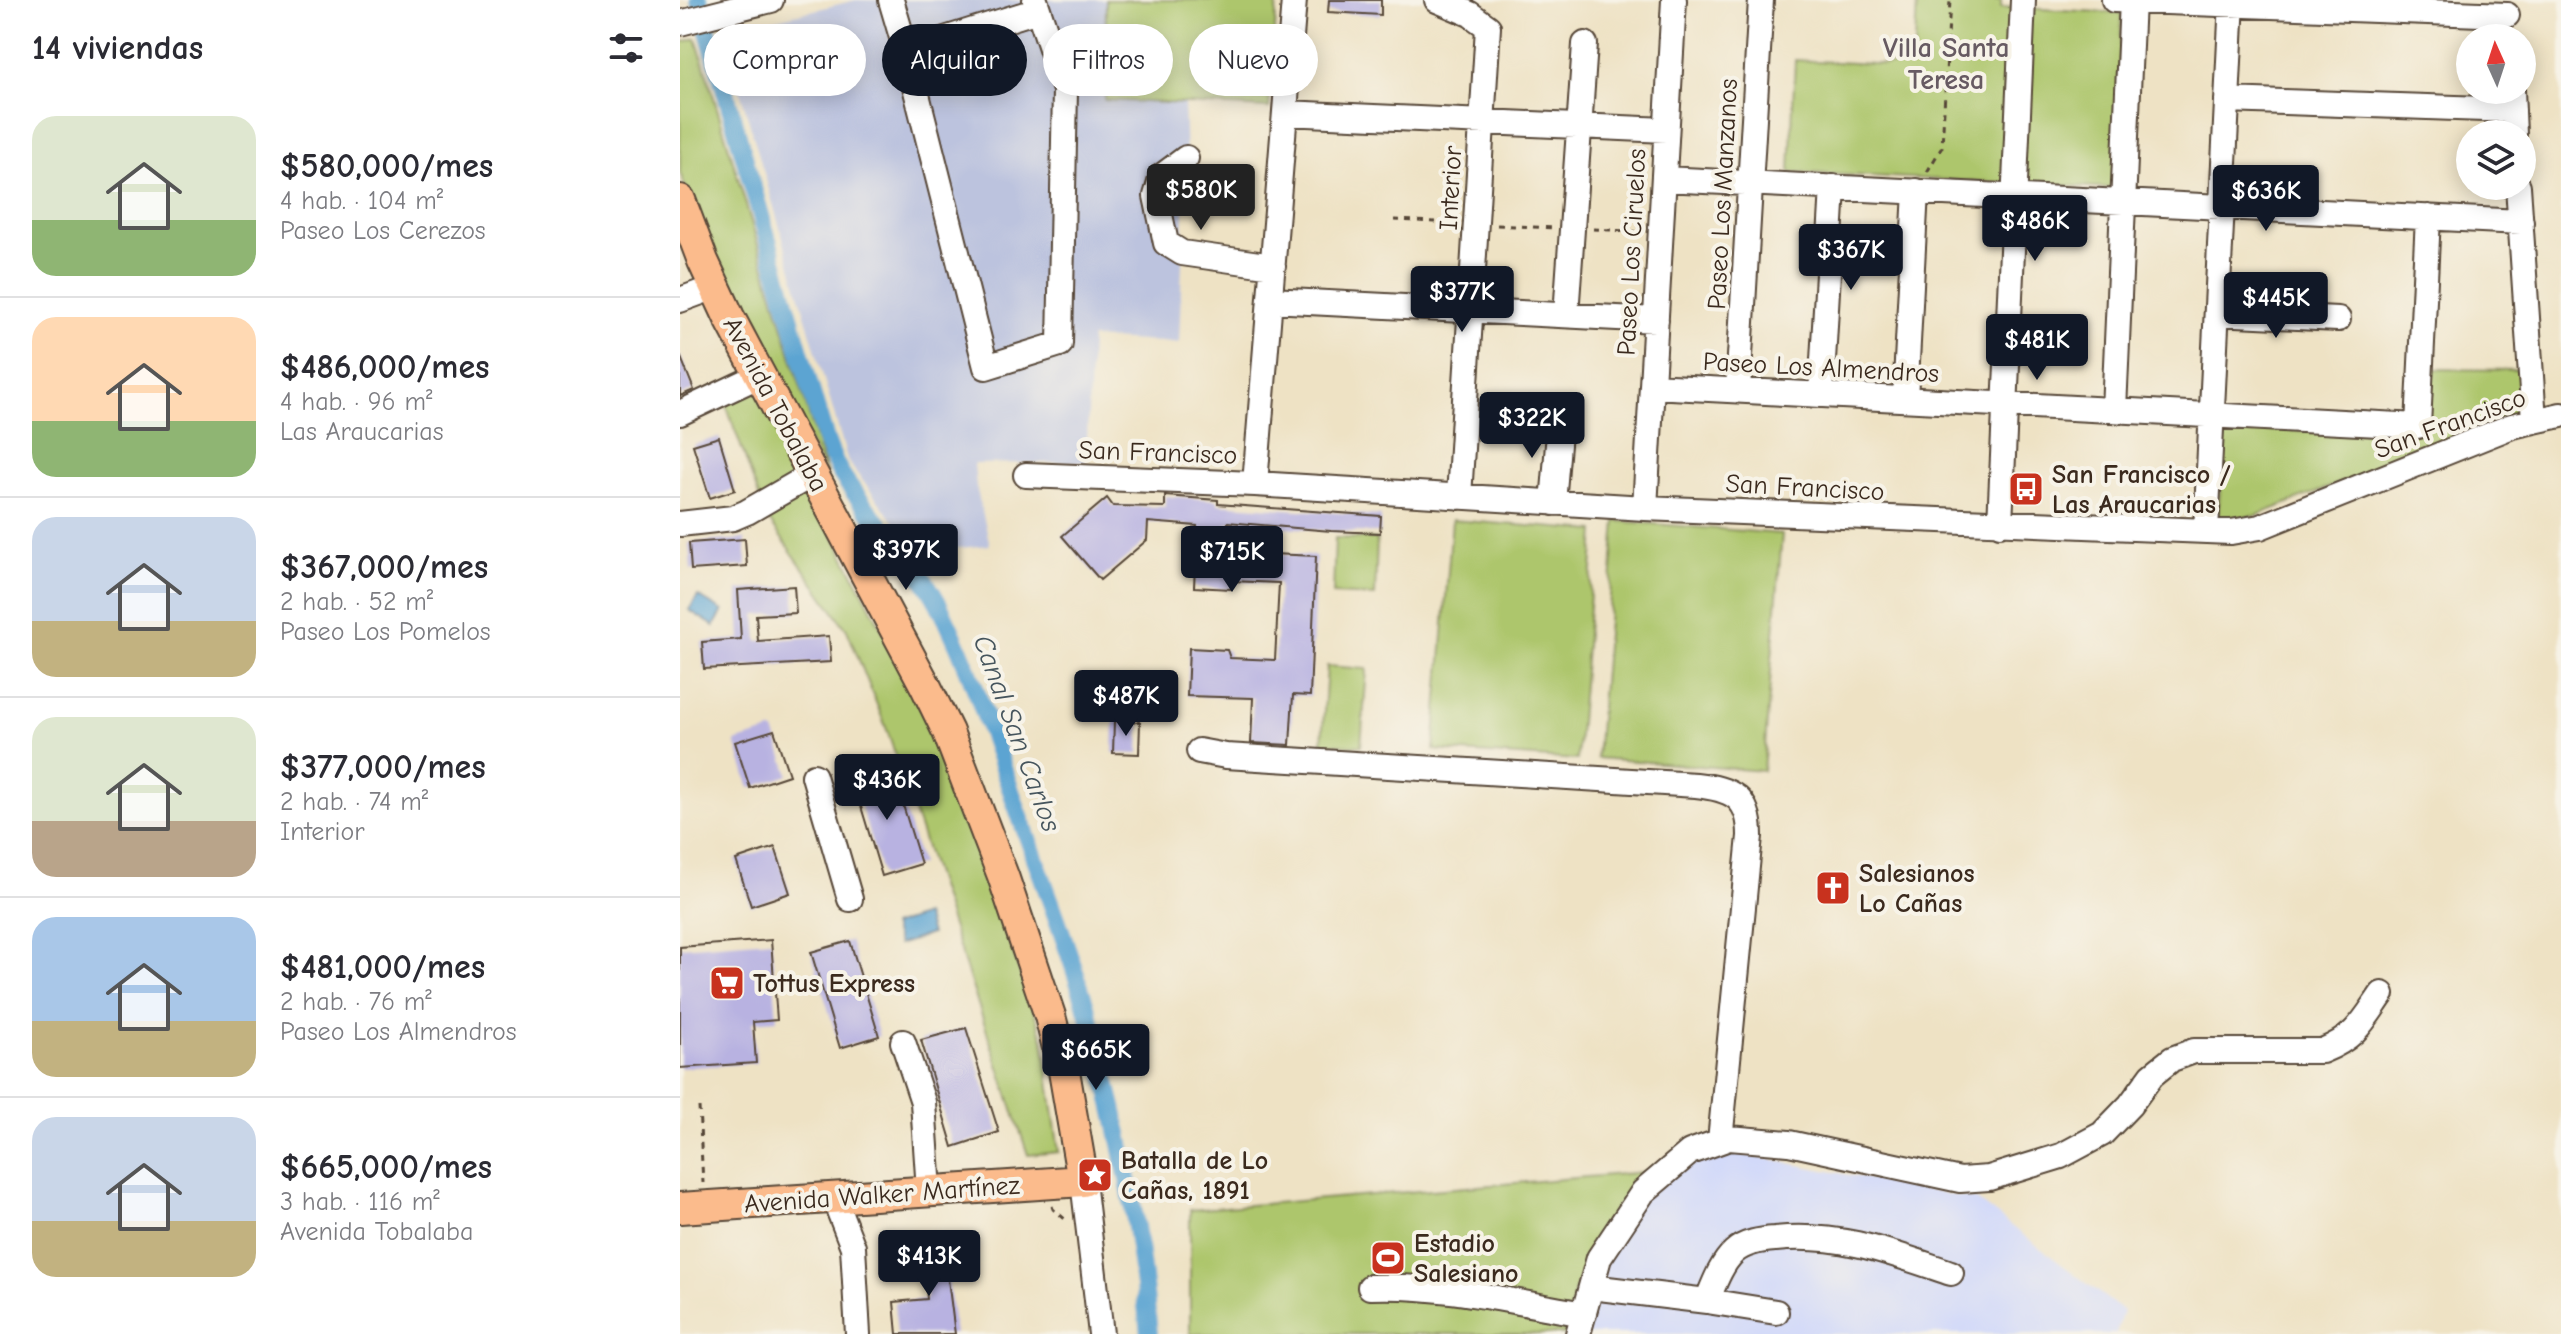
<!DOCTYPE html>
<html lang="es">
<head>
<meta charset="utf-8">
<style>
  :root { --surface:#fff; --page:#f7f7f7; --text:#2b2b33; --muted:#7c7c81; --line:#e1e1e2; --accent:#111827 }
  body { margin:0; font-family:"Comic Neue",sans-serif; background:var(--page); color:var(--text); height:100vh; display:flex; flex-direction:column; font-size:30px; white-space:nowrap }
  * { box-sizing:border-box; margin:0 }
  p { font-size:26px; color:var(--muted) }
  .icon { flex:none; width:44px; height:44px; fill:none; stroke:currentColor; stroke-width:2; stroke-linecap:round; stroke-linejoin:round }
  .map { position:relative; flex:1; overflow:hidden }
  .sheet { display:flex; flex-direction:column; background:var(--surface); width:680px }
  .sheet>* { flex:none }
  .banner { position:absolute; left:24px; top:24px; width:760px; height:72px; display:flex; gap:16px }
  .needle { width:52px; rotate:357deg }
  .controls { position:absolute; left:1776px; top:24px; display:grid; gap:16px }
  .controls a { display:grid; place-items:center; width:80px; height:80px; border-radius:50%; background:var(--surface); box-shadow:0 4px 20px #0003; font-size:40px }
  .price { position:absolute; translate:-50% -68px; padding:0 18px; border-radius:8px; background:var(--accent); color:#fff; font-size:26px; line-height:52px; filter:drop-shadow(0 2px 4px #0008) }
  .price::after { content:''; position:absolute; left:50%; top:48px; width:24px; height:18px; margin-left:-12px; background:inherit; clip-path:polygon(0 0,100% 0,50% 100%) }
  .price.active { background:#222; color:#fff }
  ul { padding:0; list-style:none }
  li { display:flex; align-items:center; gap:24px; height:200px; padding:0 32px }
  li+li { border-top:2px solid var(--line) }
  li span { display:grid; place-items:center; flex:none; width:224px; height:160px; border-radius:24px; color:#555 }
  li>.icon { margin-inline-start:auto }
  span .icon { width:96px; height:96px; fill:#fffc; stroke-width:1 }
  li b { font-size:34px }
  h2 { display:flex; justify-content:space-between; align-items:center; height:96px; padding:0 32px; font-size:34px }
  .pill { padding:0 28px; border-radius:36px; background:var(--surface); box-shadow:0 4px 20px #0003; font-size:28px; line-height:72px }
  .pill.active { background:var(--accent); color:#fff }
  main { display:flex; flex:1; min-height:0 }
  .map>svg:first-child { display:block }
  .built { fill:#d2d9f9 }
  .industrial { fill:#bcc3de }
  .green { fill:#adc66c; stroke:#747845; stroke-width:2 }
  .water { fill:#5ba4d2; stroke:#4b6778; stroke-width:2 }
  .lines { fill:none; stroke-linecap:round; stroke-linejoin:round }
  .canal { stroke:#5ba4d2; stroke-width:18 }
  .building { fill:#b8b2e1 }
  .minor-casing { stroke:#564637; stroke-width:28 }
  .major-casing { stroke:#564637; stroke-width:34 }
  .path { stroke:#564637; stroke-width:3; stroke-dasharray:6 6; stroke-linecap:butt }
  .minor { stroke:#fff; stroke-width:24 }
  .major { stroke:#fbbb8c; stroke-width:30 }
  .labels { text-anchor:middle; stroke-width:8; stroke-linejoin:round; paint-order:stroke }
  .street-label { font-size:26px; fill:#3b2a1e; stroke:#f7f3e8 }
  .poi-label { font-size:26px; font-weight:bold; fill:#3b2a1e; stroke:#f7f3e8; text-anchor:start }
  .neighbourhood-label { font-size:28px; font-weight:bold; fill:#675a62; stroke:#f7f3e8 }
  .water-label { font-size:28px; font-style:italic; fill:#46555d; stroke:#f7f3e8 }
</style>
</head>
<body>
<main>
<section class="sheet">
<h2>14 viviendas<svg class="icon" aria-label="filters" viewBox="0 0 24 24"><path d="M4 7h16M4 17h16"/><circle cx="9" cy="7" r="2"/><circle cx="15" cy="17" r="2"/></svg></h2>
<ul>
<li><span style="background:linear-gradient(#dfe7d0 65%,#8fb573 0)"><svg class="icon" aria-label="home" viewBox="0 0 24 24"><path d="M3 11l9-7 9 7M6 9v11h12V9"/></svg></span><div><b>$580,000/mes</b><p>4 hab. · 104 m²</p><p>Paseo Los Cerezos</p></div></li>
<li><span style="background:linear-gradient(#ffd9b3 65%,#8fb573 0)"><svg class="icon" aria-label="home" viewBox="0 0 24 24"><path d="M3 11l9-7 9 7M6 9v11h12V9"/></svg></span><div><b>$486,000/mes</b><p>4 hab. · 96 m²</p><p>Las Araucarias</p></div></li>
<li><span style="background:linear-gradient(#c9d6e8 65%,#c2b280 0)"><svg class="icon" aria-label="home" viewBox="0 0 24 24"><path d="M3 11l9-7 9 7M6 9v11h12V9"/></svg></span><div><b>$367,000/mes</b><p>2 hab. · 52 m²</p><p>Paseo Los Pomelos</p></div></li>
<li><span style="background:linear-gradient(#dfe7d0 65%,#b9a48a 0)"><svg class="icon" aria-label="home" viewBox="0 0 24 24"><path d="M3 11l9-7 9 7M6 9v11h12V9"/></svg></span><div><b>$377,000/mes</b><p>2 hab. · 74 m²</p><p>Interior</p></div></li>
<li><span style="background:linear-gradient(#a9c7e8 65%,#c2b280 0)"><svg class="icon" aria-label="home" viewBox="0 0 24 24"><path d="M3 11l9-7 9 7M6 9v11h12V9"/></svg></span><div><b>$481,000/mes</b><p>2 hab. · 76 m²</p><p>Paseo Los Almendros</p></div></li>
<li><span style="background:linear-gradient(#c9d6e8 65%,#c2b280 0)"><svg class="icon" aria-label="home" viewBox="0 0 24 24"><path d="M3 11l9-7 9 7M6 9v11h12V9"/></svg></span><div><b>$665,000/mes</b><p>3 hab. · 116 m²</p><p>Avenida Tobalaba</p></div></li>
</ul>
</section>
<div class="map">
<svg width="1881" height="1334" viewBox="0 0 1881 1334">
  <rect width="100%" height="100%" fill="#f7f3e8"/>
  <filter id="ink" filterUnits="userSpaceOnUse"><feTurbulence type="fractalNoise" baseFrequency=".0125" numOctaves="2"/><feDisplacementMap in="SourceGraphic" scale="16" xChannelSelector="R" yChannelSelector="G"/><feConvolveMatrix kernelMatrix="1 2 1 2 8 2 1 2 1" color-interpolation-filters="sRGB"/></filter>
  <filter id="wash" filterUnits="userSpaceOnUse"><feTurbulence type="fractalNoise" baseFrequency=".006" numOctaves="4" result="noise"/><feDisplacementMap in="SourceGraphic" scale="32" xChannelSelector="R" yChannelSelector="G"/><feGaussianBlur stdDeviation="1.8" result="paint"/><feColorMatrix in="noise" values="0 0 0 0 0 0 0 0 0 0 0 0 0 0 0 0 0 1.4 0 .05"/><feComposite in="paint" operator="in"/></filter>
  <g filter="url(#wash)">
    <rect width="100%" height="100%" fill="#eee2c4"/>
    <path class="built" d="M1052 1152 1297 1200 1443 1311 1436 1334H886L894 1288 910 1248 934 1208 949 1189 967 1172Z"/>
    <path class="industrial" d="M176 0H426L425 100 504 102 506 158 499 343 411 338 406 462 294 464 296 486 310 545 238 552 168 462 43 32Z"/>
    <path class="green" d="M426 0H597L589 108 425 100Z
      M1237 0H1321V7L1442 13 1433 188 1110 172 1115 60 1234 66Z
      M16 38 147 475 29 248 0 173V43Z
      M1748 369 1842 370 1843 412 1575 516 1538 519 1544 430 1744 432Z
      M74 383 255 731 363 1038 379 1152 348 1155 207 730 167 630 86 516 44 399Z
      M772 520 915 531 897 760 754 750Z
      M936 521 1102 534 1083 771 917 758Z
      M655 538 697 539 695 596 653 594Z
      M647 666 687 669 681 746 642 743Z
      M967 1172C920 1218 895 1269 886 1334H510V1210Z"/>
    <path class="water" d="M18 596 43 611 34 626 9 610Z
      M245 915 251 934 218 945 212 926Z"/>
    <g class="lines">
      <path class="canal" d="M19 0 136 407C143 429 149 455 162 475 192 522 238 560 262 611 294 676 315 746 339 814 361 875 384 935 403 997 437 1106 459 1220 469 1334"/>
    </g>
    <g id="blocks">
      <path class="building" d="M649 0H701V15L648 12Z
        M0 355 14 390 0 396Z
        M39 437 55 490 30 498 13 445Z
        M485 496 538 500V504L701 516 700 533 651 531 548 522 546 552 636 556 630 696 613 695 610 745 571 743 573 698 507 696 509 648 547 650 550 658 595 660 599 583 551 581V589L514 587 517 526 468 522 467 540 420 580 382 536 427 498 433 506 485 507Z
        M65 539 67 566 11 570 9 543Z
        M114 586 116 613 76 615 78 641 149 636 151 662 24 669 22 642 61 639 58 590Z
        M434 721 460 722 459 754 433 753Z
        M94 730 109 775 70 788 55 742Z
        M212 769 241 864 202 876 173 780Z
        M95 847 110 893 71 906 56 860Z
        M91 940 97 1020 73 1022 76 1063 0 1068V947Z
        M170 941 199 1036 160 1048 131 952Z
        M286 1028 319 1132 273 1147 241 1040Z
        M263 1240 275 1334H217L214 1302 247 1299 241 1242Z"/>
    </g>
  </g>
  <g filter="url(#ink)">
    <use href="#blocks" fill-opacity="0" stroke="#564637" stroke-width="2"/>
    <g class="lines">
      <defs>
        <path id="minor" d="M211 0 226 51
          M355 0 385 90 380 344 306 367 226 51 358 10
          M757 0 790 14 808 27 779 497
          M1434 0 1827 15
          M0 23 91 0
          M1832 90 1834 134
          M1547 100 1833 110
          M605 113 986 130
          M506 158 482 176 476 196 486 243 502 253 593 266
          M984 179 1841 222
          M1838 186 1854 420
          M0 300 35 287
          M590 300 976 320
          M1537 313 1658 319
          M886 315 905 44
          M972 386 1738 426 1748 217
          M1058 390 1081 0
          M1141 395 1153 187
          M1225 399 1236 191
          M1434 410 1452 0
          M0 413 72 379
          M346 475 575 484 965 508 1551 532 1580 527 1832 426 1881 415
          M575 484 614 0
          M873 503 880 421
          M965 508 994 0
          M0 524 53 518 67 512 133 474
          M1320 524 1343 0
          M1526 531 1552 0
          M519 751 546 756 1016 785C1052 789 1070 797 1070 836L1040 1141
          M134 776 170 899
          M223 1042 243 1102 249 1191
          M403 1181 421 1334
          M154 1198 173 1247 178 1334
          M690 1287C762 1284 833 1302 904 1314
          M911 1287 1027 1301 1096 1312
          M1027 1301C1034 1284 1041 1264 1054 1252 1065 1242 1081 1240 1095 1239 1158 1232 1212 1253 1271 1273
          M898 1334 919 1258 963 1192 1010 1152 1049 1138 1109 1143 1280 1180 1309 1178 1381 1156 1422 1134 1450 1105 1472 1075 1492 1059 1514 1051H1642C1676 1037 1682 1023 1702 994"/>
        <path id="major" d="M0 200 23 261 49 317 245 685 268 732 323 876 370 1016 384 1071 403 1181 0 1208"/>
      </defs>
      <use href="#minor" class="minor-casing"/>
      <use href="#major" class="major-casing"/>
      <path class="path" d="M1247 172 1262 147 1270 0
        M714 220 778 223
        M817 225 874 228
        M913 229 962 232
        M19 1107 23 1183
        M372 1206 373 1209 386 1220"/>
      <use href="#minor" class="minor"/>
      <use href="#major" class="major"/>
    </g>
  </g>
  <defs>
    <symbol id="bus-square" viewBox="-11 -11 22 22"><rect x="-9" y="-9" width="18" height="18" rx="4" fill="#c8321e" stroke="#f7f3e8"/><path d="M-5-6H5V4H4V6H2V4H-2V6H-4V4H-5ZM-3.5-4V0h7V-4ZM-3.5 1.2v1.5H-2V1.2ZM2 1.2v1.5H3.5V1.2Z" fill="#fff"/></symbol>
    <symbol id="church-square" viewBox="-11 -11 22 22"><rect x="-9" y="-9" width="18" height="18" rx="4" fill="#c8321e" stroke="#f7f3e8"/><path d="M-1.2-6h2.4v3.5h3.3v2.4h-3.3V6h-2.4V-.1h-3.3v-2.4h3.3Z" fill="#fff"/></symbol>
    <symbol id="supermarket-square" viewBox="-11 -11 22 22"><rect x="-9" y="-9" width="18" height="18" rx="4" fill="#c8321e" stroke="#f7f3e8"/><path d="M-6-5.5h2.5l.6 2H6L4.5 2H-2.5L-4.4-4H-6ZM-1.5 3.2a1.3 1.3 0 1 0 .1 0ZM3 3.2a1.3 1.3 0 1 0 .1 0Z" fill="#fff"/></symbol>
    <symbol id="sight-square" viewBox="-11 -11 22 22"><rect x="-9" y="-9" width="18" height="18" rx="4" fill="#c8321e" stroke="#f7f3e8"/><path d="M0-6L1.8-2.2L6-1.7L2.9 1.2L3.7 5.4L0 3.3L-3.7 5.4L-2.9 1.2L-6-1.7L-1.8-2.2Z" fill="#fff"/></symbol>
    <symbol id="stadium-square" viewBox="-11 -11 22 22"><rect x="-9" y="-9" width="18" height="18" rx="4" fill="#c8321e" stroke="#f7f3e8"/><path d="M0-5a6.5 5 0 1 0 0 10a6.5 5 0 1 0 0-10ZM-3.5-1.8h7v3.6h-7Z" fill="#fff"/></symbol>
  </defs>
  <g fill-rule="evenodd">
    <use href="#bus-square" x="1326" y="469" width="40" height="40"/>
    <use href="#church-square" x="1133" y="868" width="40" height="40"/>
    <use href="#supermarket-square" x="27" y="963" width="40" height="40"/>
    <use href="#sight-square" x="395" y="1155" width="40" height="40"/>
    <use href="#stadium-square" x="688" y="1238" width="40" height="40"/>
  </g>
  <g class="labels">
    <g class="street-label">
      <text transform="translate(770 188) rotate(-87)" y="9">Interior</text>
      <text transform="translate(1042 194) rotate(-87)" y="9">Paseo Los Manzanos</text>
      <text transform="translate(951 252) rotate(-87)" y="9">Paseo Los Ciruelos</text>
      <text transform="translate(1141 367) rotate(3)" y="9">Paseo Los Almendros</text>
      <text transform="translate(96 404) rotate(62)" y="9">Avenida Tobalaba</text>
      <text transform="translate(1770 423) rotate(-20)" y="9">San Francisco</text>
      <text transform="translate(478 452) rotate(2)" y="9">San Francisco</text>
      <text transform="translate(1125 487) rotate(3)" y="9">San Francisco</text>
      <text transform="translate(202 1194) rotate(-4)" y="9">Avenida Walker Martínez</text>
    </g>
    <g class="poi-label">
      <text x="1372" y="483">San Francisco /<tspan x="1372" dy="30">Las Araucarias</tspan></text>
      <text x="1179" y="882">Salesianos<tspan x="1179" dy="30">Lo Cañas</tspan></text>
      <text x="73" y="992">Tottus Express</text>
      <text x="441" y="1169">Batalla de Lo<tspan x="441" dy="30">Cañas, 1891</tspan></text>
      <text x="734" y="1252">Estadio<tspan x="734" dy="30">Salesiano</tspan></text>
    </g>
    <g class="neighbourhood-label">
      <text x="1266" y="57">Villa Santa<tspan x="1266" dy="32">Teresa</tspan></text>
    </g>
    <g class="water-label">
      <text transform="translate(338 733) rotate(70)" y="10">Canal San Carlos</text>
    </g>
  </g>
</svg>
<div class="controls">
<a><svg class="needle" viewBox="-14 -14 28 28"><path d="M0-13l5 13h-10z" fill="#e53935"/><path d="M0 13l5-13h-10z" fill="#7c7c81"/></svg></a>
<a><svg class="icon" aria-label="layers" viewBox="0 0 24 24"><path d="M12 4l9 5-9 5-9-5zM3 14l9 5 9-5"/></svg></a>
</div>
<b class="price active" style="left:521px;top:232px">$580K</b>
<b class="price" style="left:1586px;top:233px">$636K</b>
<b class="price" style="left:1355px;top:263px">$486K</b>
<b class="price" style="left:1171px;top:292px">$367K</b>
<b class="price" style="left:782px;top:334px">$377K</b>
<b class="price" style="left:1596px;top:340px">$445K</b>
<b class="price" style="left:1357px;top:382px">$481K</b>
<b class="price" style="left:852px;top:460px">$322K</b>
<b class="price" style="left:226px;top:592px">$397K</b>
<b class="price" style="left:552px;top:594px">$715K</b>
<b class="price" style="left:446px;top:738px">$487K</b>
<b class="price" style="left:207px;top:822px">$436K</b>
<b class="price" style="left:416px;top:1092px">$665K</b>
<b class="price" style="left:249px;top:1298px">$413K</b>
<div class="banner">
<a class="pill">Comprar</a>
<a class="pill active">Alquilar</a>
<a class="pill">Filtros</a>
<a class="pill">Nuevo</a>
</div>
</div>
</main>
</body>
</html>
